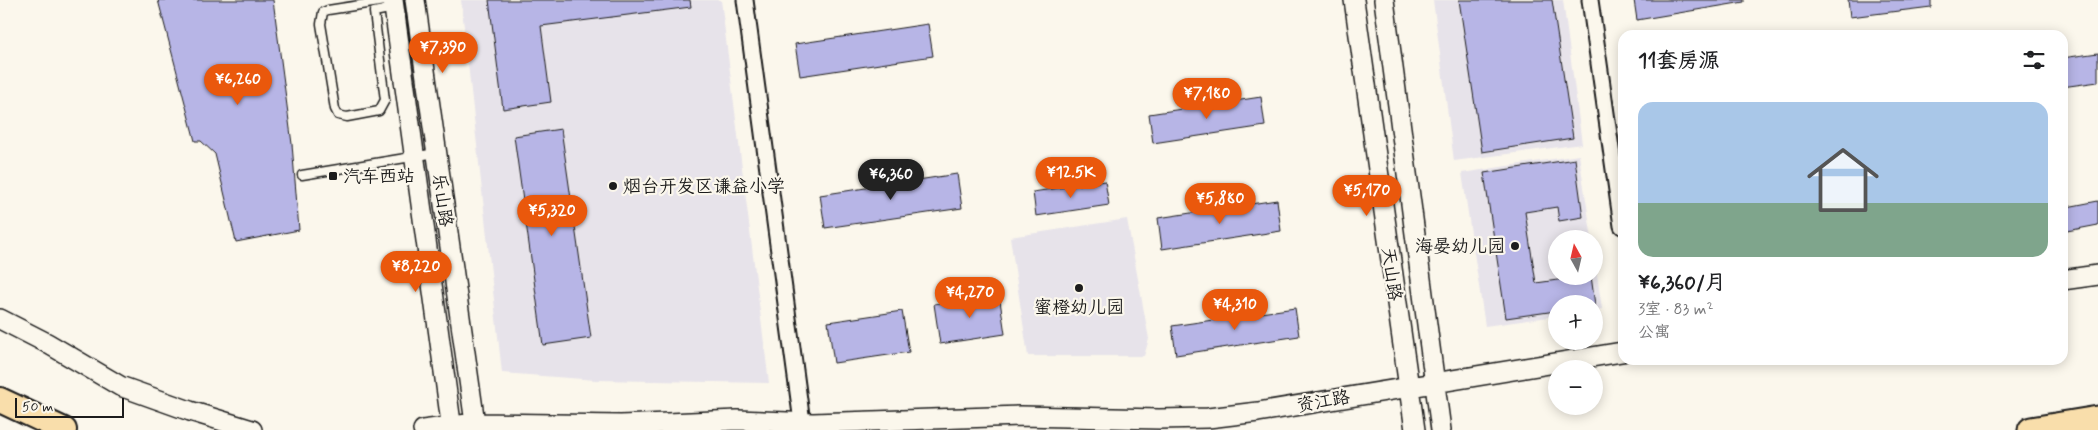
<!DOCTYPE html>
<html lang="zh">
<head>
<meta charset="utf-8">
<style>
  :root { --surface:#fff; --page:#f6f6f6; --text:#202124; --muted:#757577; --line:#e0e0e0; --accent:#ea580c }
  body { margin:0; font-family:Mynerve,"LXGW WenKai TC",sans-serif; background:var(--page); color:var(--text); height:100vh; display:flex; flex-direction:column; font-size:19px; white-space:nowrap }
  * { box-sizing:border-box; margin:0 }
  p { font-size:16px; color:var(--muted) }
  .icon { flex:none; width:28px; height:28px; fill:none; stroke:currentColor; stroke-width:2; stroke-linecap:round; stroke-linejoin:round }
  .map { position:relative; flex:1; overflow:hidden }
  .drawer { position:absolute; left:1618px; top:30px; width:450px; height:335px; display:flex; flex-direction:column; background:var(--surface); border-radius:15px; box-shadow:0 2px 12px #0003 }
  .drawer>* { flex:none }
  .needle { width:32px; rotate:352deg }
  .controls { position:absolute; left:1548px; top:230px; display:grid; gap:10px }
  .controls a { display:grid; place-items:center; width:55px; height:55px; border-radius:50%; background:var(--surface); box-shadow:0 2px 12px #0003; font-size:25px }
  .scale { position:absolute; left:15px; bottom:12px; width:109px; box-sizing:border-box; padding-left:5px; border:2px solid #1c1c1c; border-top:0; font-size:14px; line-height:18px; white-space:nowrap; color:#1c1c1c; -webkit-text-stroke:4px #fbf7ec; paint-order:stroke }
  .price { position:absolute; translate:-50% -42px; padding:0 11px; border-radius:18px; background:var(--accent); color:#fff; font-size:16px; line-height:32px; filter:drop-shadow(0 1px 2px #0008) }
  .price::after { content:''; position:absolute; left:50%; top:30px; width:15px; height:11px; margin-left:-8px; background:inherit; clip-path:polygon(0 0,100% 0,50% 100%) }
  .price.on { background:#222; color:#fff }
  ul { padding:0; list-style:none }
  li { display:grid; align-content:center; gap:10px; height:265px; padding:0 20px }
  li+li { border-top:1px solid var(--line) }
  li span { display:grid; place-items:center; height:155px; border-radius:15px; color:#555 }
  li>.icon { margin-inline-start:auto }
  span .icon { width:90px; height:90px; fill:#fffc; stroke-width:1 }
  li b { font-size:21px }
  h2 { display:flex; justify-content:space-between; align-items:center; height:60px; padding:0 20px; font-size:21px }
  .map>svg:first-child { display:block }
  .built { fill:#e7e3ea }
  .building { fill:#b7b5e6; stroke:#1c1c1c }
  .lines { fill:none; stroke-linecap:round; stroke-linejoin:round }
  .service-casing { stroke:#1c1c1c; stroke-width:11 }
  .minor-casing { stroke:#1c1c1c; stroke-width:19 }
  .tertiary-casing { stroke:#1c1c1c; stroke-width:22 }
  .primary-casing { stroke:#1c1c1c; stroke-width:28 }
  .trunk-casing { stroke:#1c1c1c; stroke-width:29 }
  .service { stroke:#fbf7ec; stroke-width:8 }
  .minor { stroke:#fbf7ec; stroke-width:15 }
  .tertiary { stroke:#fbf7ec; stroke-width:19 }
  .primary { stroke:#f9deab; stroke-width:24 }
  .trunk { stroke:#f9deab; stroke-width:25 }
  .poi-dot { fill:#1c1c1c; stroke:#fbf7ec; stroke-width:2 }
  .labels { text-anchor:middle; stroke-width:4.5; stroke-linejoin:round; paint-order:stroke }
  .poi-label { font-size:18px; fill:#1c1c1c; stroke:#fbf7ec; text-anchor:start }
  .street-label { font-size:18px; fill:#1c1c1c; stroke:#fbf7ec }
</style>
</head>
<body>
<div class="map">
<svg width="2098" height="430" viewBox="0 0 2098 430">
  <rect width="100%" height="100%" fill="#fbf7ec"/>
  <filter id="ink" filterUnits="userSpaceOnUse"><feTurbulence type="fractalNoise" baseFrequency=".02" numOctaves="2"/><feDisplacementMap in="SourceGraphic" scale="10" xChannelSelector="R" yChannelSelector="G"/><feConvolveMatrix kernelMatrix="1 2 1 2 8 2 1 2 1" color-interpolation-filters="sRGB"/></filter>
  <g filter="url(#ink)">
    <path class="built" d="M461 0H721L769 383 596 380 502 373Z
      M1433 0H1563L1582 144 1454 161Z
      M1579 155 1592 239H1556V276H1594V253L1602 309 1594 310V304H1556V316L1485 326 1462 173Z
      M1127 219 1149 339 1144 356H1028L1010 237Z"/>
    <path class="building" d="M158 0H273L292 144 299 230 236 242 215 154 201 141H195Z
      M489 0H690L691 7 541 26 551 102 503 109Z
      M1459 0H1552L1573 138 1482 152Z
      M1634 0H1744V2L1637 20Z
      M1848 0H1931V7L1850 17Z
      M928 24 933 56 800 76 795 44Z
      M2098 53V82L2062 87V58Z
      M1261 97 1265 126 1153 143 1149 114Z
      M561 129 591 338 543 345 514 136Z
      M1575 159 1583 217 1559 221 1557 207 1525 212 1536 283 1565 279 1564 276H1591L1595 305 1556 304V311L1506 318 1484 173Z
      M957 174 962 208 825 228 820 195Z
      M1105 181 1109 205 1036 216 1033 192Z
      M1277 200 1281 231 1162 249 1158 218Z
      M2098 201V225L2062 232V208Z
      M999 294 1005 334 940 344 934 304Z
      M1295 308 1299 336 1176 355 1172 326Z
      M902 311 909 352 834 363 828 322Z"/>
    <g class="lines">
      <defs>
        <path id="service" d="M392 0 328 10 323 12 321 24 335 109 338 115 347 117 379 111 385 100 374 12 394 8
          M302 175 436 153"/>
        <path id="minor" d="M745 0 802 422
          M1590 0 1622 226"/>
        <path id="tertiary" d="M393 0 452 430
          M415 0 476 430
          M1354 0 1415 430
          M1384 0 1441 430
          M2062 280 2098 275
          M0 319 47 343 120 386 190 411 252 430
          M423 430 475 423 621 425 737 420 813 423 1021 416 1159 419 1208 418 1258 412 1622 352"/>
        <path id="primary" d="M0 400 64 430"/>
        <path id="trunk" d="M2031 430 2098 419"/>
      </defs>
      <use href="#service" class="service-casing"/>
      <use href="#minor" class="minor-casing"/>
      <use href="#tertiary" class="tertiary-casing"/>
      <use href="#primary" class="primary-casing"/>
      <use href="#trunk" class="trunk-casing"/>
      <use href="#service" class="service"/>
      <use href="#minor" class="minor"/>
      <use href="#tertiary" class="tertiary"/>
      <use href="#primary" class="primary"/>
      <use href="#trunk" class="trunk"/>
    </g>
  </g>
  <g class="poi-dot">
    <rect x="328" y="171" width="10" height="10" rx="2.5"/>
    <circle cx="613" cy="186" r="5"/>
    <circle cx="1515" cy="246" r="5"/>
    <circle cx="1079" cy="288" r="5"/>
  </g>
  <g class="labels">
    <g class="poi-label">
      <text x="343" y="182">汽车西站</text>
      <text x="623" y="192">烟台开发区谦益小学</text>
      <text x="1505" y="252" text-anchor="end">海晏幼儿园</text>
      <text x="1079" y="313" text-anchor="middle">蜜橙幼儿园</text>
    </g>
    <g class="street-label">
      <text transform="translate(443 200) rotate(82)" y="6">乐山路</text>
      <text transform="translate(1392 274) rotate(82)" y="6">天山路</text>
      <text transform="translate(1323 401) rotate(-10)" y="6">资江路</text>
    </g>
  </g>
</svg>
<div class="controls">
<a><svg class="needle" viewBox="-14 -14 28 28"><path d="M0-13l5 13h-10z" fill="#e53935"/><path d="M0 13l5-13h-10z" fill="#757577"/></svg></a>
<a>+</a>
<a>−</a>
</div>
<div class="scale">50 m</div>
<b class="price" style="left:443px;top:74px">¥7,390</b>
<b class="price" style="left:238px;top:106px">¥6,260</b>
<b class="price" style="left:1207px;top:120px">¥7,180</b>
<b class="price" style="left:1071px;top:199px">¥12.5K</b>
<b class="price on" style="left:891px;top:201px">¥6,360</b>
<b class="price" style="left:1367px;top:217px">¥5,170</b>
<b class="price" style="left:1220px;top:225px">¥5,880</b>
<b class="price" style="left:552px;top:237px">¥5,320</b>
<b class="price" style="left:416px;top:293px">¥8,220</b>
<b class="price" style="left:970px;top:319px">¥4,270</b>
<b class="price" style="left:1235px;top:331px">¥4,310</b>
<section class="drawer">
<h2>11套房源<svg class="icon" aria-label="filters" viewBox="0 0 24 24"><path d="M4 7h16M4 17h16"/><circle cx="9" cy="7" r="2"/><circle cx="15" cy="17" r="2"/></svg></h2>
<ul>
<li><span style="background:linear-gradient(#a9c7e8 65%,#7fa58c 0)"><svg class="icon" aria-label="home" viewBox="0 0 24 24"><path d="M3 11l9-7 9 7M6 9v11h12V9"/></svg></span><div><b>¥6,360/月</b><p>3室 · 83 m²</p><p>公寓</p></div></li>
</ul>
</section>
</div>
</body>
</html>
